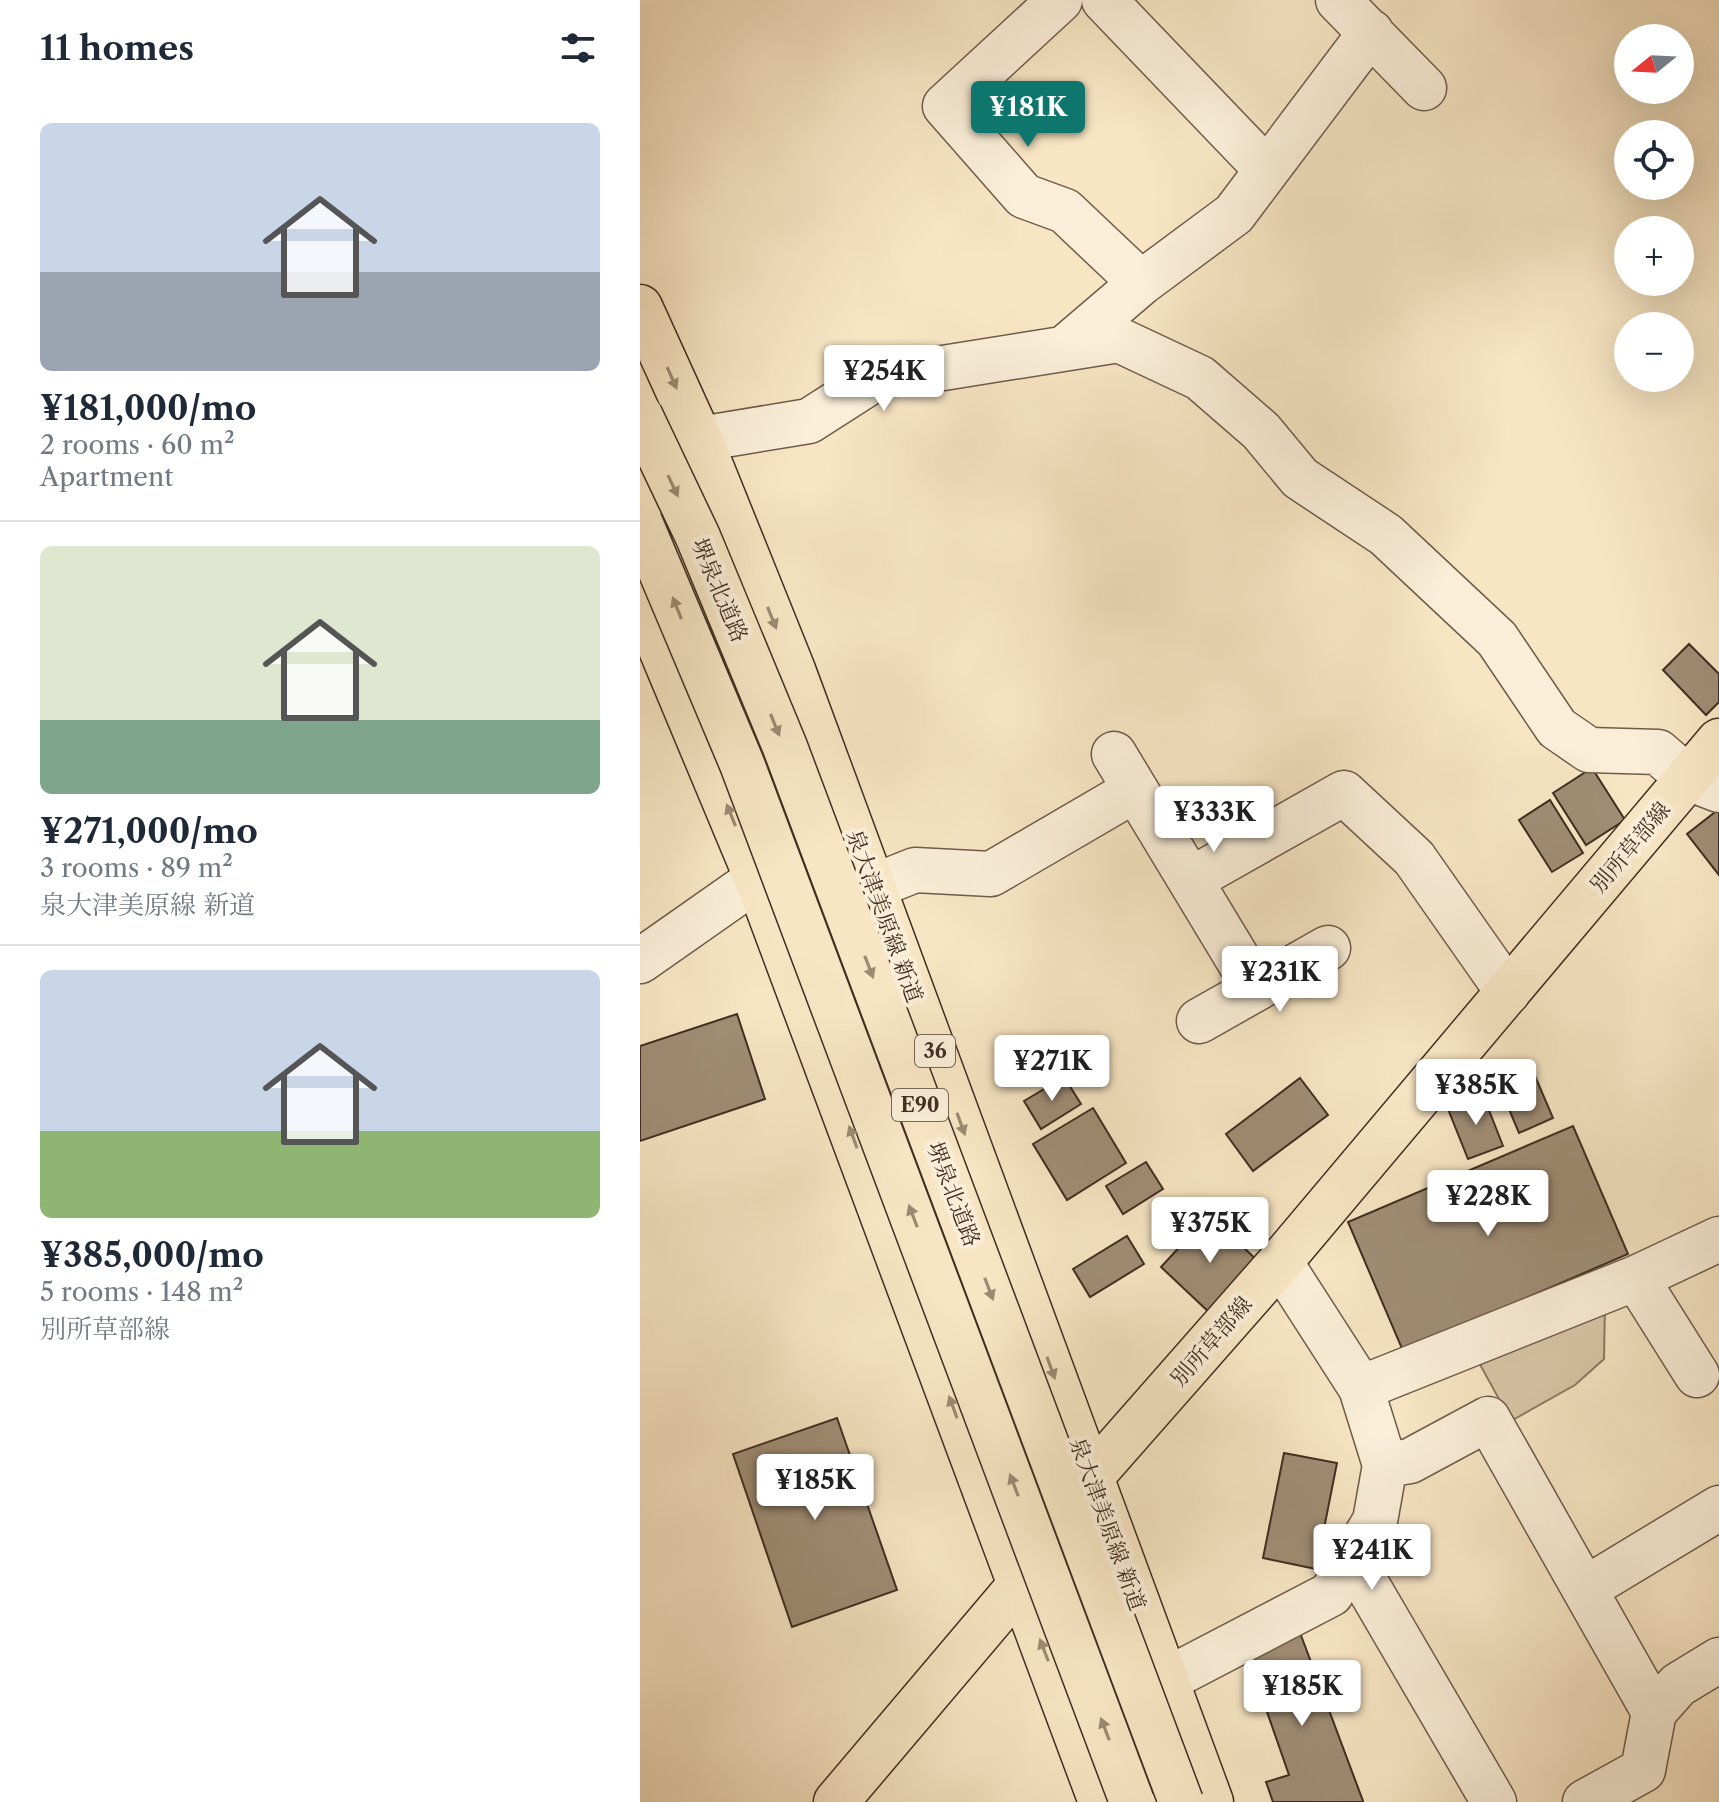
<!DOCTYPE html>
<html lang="en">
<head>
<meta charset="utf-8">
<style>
  :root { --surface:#fff; --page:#f2f2f3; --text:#1f2937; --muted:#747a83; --line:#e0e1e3; --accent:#0f766e }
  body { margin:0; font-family:"Libre Caslon Text","Noto Serif JP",serif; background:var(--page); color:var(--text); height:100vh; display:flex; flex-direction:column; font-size:30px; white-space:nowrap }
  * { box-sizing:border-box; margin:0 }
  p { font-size:26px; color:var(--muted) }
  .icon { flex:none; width:44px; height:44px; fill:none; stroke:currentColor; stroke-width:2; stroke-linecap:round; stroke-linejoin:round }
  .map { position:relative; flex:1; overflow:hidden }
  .panel { display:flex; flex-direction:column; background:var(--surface); width:640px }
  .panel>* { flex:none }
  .needle { width:52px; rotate:252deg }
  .buttons { position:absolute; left:974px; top:24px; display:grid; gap:16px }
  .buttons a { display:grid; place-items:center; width:80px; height:80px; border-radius:50%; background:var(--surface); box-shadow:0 8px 32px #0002; font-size:40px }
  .price { position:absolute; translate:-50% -68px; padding:0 18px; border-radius:8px; background:#fff; color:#222; font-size:26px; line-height:52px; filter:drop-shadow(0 2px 4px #0008) }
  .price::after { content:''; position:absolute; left:50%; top:48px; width:24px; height:18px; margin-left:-12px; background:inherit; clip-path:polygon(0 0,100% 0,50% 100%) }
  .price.on { background:var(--accent); color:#fff }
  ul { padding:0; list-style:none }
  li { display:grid; align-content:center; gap:16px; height:424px; padding:0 40px }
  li+li { border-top:2px solid var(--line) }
  li span { display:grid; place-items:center; height:248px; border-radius:12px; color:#555 }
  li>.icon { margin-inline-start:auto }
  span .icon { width:144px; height:144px; fill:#fffc; stroke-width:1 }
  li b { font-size:34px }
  h2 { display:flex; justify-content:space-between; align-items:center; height:96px; padding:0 40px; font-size:34px }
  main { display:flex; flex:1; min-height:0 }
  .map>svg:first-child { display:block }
  .green { fill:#d8c6a7; stroke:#8c7a64; stroke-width:2 }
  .building { fill:#a08d75; stroke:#412e21; stroke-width:2 }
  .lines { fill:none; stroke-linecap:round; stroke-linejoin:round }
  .minor-casing { stroke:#6e5c4a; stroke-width:47 }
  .major-casing { stroke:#412e21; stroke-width:47 }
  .minor { stroke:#faeed8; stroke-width:44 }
  .major { stroke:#f7e5c3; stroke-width:44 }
  .highway-bridge-casing { stroke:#412e21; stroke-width:47; stroke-linecap:butt }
  .highway-bridge { stroke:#f7e5c3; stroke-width:44 }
  .oneway { fill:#9c8a72 }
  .labels { text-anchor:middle; stroke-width:8; stroke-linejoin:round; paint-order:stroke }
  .shield { fill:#faeed8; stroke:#786858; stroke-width:2 }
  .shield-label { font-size:20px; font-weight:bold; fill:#412e21 }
  .street-label { font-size:22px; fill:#412e21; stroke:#faeed8 }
</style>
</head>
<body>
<main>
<section class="panel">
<h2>11 homes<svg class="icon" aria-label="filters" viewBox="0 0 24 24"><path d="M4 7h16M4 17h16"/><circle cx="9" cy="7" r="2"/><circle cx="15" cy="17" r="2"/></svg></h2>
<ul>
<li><span style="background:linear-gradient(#c9d6e8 60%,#9aa5b1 0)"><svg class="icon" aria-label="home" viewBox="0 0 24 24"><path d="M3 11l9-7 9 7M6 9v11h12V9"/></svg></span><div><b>¥181,000/mo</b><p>2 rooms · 60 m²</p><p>Apartment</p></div></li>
<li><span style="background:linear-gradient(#dfe7d0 70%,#7fa58c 0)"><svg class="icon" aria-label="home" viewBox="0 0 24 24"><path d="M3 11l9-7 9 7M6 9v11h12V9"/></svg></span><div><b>¥271,000/mo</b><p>3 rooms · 89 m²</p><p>泉大津美原線 新道</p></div></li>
<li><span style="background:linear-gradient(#c9d6e8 65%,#8fb573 0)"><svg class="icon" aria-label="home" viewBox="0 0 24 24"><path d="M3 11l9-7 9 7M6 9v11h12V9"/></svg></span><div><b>¥385,000/mo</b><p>5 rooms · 148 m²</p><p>別所草部線</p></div></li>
</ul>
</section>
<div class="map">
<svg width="1079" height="1802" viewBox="0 0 1079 1802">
  <rect width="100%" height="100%" fill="#f7e5c3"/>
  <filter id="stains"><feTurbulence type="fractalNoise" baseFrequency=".0025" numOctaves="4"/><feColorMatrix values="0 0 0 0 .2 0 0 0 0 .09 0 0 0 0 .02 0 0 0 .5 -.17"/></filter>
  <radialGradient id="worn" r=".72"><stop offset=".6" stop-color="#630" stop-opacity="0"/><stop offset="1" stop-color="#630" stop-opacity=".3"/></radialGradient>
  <path class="green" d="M965 1305 964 1359 935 1385 871 1421 837 1359Z"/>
  <path class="building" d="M1049 644 1079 674V702L1066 715 1023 670Z
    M952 768 985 820 946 845 913 793Z
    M910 800 943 853 912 872 879 820Z
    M1079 809V875L1047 834Z
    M97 1014 125 1099 0 1141V1046Z
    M889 1062 913 1118 879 1133 855 1076Z
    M424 1077 441 1104 401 1129 384 1101Z
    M660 1078 688 1115 613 1171 586 1134Z
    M843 1095 863 1146 828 1159 808 1109Z
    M453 1108 486 1163 427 1200 393 1144Z
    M933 1126 988 1254 763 1351 708 1222Z
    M506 1162 523 1189 483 1214 466 1186Z
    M569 1215 620 1263 572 1315 521 1267Z
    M487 1236 504 1264 450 1297 433 1269Z
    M197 1418 257 1590 152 1627 93 1454Z
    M644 1453 697 1463 676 1569 623 1558Z
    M659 1630 723 1801 722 1802H633L626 1782 649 1775 609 1660Z"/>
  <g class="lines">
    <defs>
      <path id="minor" d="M420 0 305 106 384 196 425 211 501 283
        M464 0 627 170
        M698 0 784 88
        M426 347 501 283 594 214 731 32
        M60 439 169 421 244 373 303 368 479 340 560 378 621 431 660 478 746 535 857 639 917 728 949 750 1018 752 1048 778 1079 790
        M474 754 616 989
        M550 880 704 793 774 858 868 992
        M235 886 275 870 351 874 495 790
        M0 961 117 879
        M559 1021 688 948
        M996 1278 1057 1375
        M721 1388 996 1278 1079 1239
        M745 1465 770 1461 848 1419 1014 1712
        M712 1559 854 1802
        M945 1589 1079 1508
        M526 1680 691 1594 735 1521 745 1465 721 1388 640 1262
        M945 1802 1003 1770 1014 1712 1038 1685 1079 1660"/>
      <path id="major" d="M0 307 60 439 153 670 571 1802
        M0 599 117 879 461 1802
        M196 1802 379 1586 451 1477 640 1262 1079 741"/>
    </defs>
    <use href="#minor" class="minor-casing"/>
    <use href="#major" class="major-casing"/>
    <use href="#minor" class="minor"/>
    <use href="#major" class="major"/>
    <defs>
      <path id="highway-bridge" d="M0 415 58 537 145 747 541 1802
        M0 522 102 764 492 1802"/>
    </defs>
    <use href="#highway-bridge" class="highway-bridge-casing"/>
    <use href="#highway-bridge" class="highway-bridge"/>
  </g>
  <defs><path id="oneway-solid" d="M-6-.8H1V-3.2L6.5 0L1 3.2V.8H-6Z" transform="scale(2)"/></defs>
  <g class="oneway">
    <use href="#oneway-solid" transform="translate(32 378) rotate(66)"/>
    <use href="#oneway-solid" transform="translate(33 486) rotate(65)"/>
    <use href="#oneway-solid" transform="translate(37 608) rotate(-112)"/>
    <use href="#oneway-solid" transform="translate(132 618) rotate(68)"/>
    <use href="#oneway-solid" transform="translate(135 725) rotate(68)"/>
    <use href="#oneway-solid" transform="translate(91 815) rotate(-112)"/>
    <use href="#oneway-solid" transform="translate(229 967) rotate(69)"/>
    <use href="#oneway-solid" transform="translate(321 1124) rotate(70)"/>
    <use href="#oneway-solid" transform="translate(213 1137) rotate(-110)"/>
    <use href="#oneway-solid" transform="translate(273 1216) rotate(-111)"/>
    <use href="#oneway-solid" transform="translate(349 1289) rotate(69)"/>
    <use href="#oneway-solid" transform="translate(411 1368) rotate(70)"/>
    <use href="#oneway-solid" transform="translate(313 1407) rotate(-110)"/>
    <use href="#oneway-solid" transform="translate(374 1485) rotate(-111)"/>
    <use href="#oneway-solid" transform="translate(404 1650) rotate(-111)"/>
    <use href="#oneway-solid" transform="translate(465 1729) rotate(-111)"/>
  </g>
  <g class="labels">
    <g class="shield">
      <rect x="275" y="1035" width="40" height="32" rx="6"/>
      <rect x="252" y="1089" width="56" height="32" rx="6"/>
    </g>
    <g class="shield-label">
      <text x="295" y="1058">36</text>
      <text x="280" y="1112">E90</text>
    </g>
    <g class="street-label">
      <text transform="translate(80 590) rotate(67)" y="8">堺泉北道路</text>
      <text transform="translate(990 847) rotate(-50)" y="8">別所草部線</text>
      <text transform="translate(245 916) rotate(70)" y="8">泉大津美原線 新道</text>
      <text transform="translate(314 1194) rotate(69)" y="8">堺泉北道路</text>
      <text transform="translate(571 1341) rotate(-49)" y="8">別所草部線</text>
      <text transform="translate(468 1524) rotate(70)" y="8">泉大津美原線 新道</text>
    </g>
  </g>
  <rect width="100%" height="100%" filter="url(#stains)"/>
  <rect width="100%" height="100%" fill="url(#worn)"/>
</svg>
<div class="buttons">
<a><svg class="needle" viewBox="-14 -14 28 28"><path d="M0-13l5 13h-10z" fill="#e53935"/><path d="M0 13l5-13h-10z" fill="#747a83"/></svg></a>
<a><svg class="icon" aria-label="locate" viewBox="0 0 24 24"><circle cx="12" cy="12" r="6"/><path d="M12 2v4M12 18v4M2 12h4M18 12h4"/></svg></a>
<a>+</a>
<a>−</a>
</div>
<b class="price on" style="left:388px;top:149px">¥181K</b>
<b class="price" style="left:244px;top:413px">¥254K</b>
<b class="price" style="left:574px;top:854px">¥333K</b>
<b class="price" style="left:640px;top:1014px">¥231K</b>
<b class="price" style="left:412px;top:1103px">¥271K</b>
<b class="price" style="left:836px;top:1127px">¥385K</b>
<b class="price" style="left:848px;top:1238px">¥228K</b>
<b class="price" style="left:570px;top:1265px">¥375K</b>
<b class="price" style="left:175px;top:1522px">¥185K</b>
<b class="price" style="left:732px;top:1592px">¥241K</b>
<b class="price" style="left:662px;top:1728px">¥185K</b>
</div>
</main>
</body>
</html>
